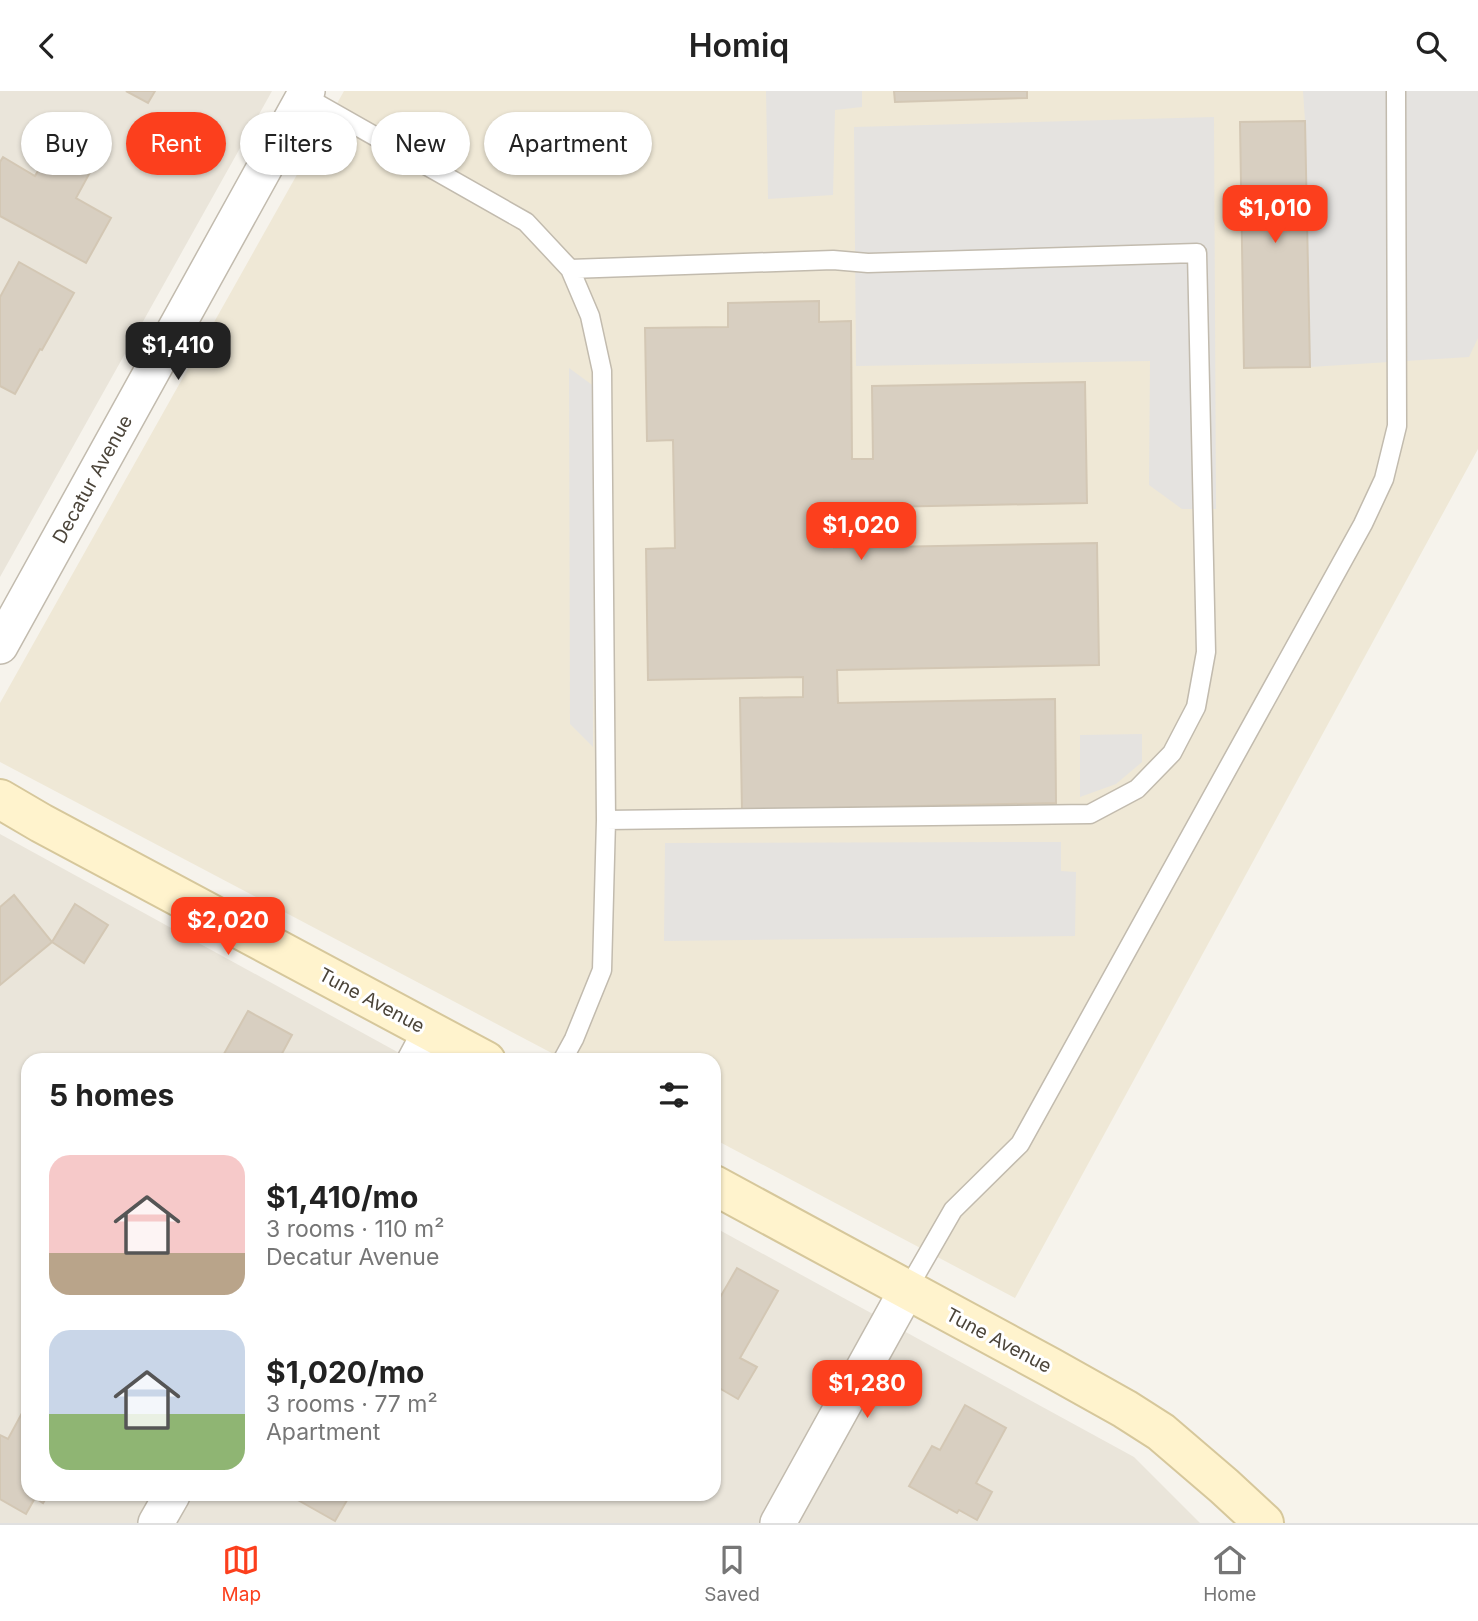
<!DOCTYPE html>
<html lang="en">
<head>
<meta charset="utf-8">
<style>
  :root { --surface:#fff; --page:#f2f2f2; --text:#222; --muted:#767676; --line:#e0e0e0; --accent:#fc3f1d }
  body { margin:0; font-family:Inter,sans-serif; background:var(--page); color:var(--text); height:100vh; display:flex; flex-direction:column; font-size:26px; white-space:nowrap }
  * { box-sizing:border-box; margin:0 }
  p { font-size:23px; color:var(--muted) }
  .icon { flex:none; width:38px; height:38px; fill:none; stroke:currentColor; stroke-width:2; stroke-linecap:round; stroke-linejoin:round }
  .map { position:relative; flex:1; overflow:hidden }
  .sheet { position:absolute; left:21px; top:962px; width:700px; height:448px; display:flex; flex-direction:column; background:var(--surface); border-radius:21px; box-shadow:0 2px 5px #0004 }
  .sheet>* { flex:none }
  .guide { position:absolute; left:21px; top:21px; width:700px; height:63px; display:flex; gap:14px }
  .price { position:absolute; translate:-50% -60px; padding:0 16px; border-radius:14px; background:var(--accent); color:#fff; font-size:23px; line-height:46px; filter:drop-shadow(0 2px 4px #0008) }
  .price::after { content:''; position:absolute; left:50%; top:42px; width:21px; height:16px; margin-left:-10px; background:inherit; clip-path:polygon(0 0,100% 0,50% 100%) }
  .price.on { background:#222; color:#fff }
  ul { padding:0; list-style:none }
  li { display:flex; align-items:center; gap:21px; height:175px; padding:0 28px }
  li span { display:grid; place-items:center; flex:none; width:196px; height:140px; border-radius:21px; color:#555 }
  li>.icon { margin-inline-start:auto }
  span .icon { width:84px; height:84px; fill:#fffc; stroke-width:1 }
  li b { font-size:30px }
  h2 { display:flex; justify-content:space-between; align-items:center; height:84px; padding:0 28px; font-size:30px }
  .tag { padding:0 24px; border-radius:32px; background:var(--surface); box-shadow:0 2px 5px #0004; font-size:24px; line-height:63px }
  .tag.on { background:var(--accent); color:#fff }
  header { display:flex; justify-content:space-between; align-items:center; height:91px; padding:0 28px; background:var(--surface); font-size:32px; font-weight:600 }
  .dock { display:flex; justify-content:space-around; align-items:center; height:98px; border-top:2px solid var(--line); background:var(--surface); font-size:19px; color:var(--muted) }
  .dock a { display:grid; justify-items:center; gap:4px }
  .dock .on { color:var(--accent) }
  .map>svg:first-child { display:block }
  .residential { fill:#eae5da }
  .education { fill:#efe8d6 }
  .parking { fill:#e5e3e0 }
  .building { fill:#d8cfc1; stroke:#d3c7b4; stroke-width:2 }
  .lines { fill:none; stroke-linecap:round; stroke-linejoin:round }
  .lane-casing { stroke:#c2bbae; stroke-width:21 }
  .street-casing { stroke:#c2bbae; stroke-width:38 }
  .secondary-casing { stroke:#d6c79b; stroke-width:42 }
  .lane { stroke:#fff; stroke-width:18 }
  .street { stroke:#fff; stroke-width:35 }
  .secondary { stroke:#fff3cd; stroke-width:38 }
  .labels { text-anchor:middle; stroke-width:6; stroke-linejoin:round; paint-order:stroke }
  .street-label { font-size:19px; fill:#4b4439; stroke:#fff }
</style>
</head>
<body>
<header><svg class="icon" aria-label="back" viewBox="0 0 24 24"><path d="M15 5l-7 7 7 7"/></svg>Homiq<svg class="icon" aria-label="search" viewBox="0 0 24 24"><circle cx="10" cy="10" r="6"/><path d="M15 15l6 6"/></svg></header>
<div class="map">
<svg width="1478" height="1432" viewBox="0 0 1478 1432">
  <rect width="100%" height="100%" fill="#f6f3ec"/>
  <path class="residential" d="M0 0H272L0 486Z
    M0 743 412 969 28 970V1404H714V1136L1134 1366 1200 1432H0Z"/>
  <path class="education" d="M344 0H1478V358L1015 1207 714 1048V970L565 969 0 671V612Z"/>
  <path class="parking" d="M766 0H862V16L835 19 833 104 768 108Z
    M1303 0H1478V247L1469 266 1310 276 1305 30Z
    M1214 26 1216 418H1182L1149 394 1150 270 856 275 854 36Z
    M569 277 595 296 593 656 570 633Z
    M1142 643V671L1116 693 1080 706V644Z
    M1061 751V780L1076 781 1075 845 664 850 665 752Z"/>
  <path class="building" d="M126 0H155L148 12Z
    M894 0H1027V7L895 11Z
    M1305 30 1310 276 1244 277 1240 31Z
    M54 52 94 74 76 107 111 127 86 172 0 125V71L3 66 35 85Z
    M19 171 74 202 42 259 40 258 15 303 0 295V206Z
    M819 210V231L851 230 852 368H873L872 295 1085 291 1087 412 833 417 834 457 1097 452 1099 574 837 579 838 612 1055 608 1056 712 742 719 740 607 803 606V586L648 589 646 458 675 457 673 349 647 350 645 237 728 236V212Z
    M14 804 52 851 0 894V816Z
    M75 813 108 834 84 872 52 851Z
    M248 920 292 944 278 970H220Z
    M737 1177 778 1200 740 1267 757 1276 738 1308 714 1294V1217Z
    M28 1311V1404H48L43 1412 35 1407 26 1423 0 1408V1344L8 1348Z
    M965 1314 1006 1337 976 1392 992 1401 977 1429 959 1419 957 1422 909 1395 932 1355 940 1359Z
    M289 1404H350L335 1430Z"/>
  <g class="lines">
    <defs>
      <path id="lane" d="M304 5 526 131 570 178 590 225 602 280 606 729 602 879 574 948 562 970
        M570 178 833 169 868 172 1197 162 1206 561 1196 616 1172 662 1137 698 1090 723 606 729
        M907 1199 953 1119 1020 1053 1363 433 1384 388 1397 335 1396 0"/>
      <path id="street" d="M0 555 307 0
        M415 970 431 940
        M156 1432 172 1404
        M778 1432 907 1199"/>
      <path id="secondary" d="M0 708 41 732 486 970
        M714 1094 1050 1276 1125 1318 1161 1341 1224 1395 1264 1432"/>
    </defs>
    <use href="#lane" class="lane-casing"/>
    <use href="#street" class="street-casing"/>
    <use href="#secondary" class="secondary-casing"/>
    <use href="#lane" class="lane"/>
    <use href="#street" class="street"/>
    <use href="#secondary" class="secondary"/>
  </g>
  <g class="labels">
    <g class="street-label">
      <text transform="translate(92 388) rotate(-61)" y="7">Decatur Avenue</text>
      <text transform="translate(372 909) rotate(28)" y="7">Tune Avenue</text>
      <text transform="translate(999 1249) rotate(28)" y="7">Tune Avenue</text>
    </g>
  </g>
</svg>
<b class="price" style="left:1275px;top:154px">$1,010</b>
<b class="price on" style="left:178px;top:291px">$1,410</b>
<b class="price" style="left:861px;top:471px">$1,020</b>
<b class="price" style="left:228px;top:866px">$2,020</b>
<b class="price" style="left:867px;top:1329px">$1,280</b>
<div class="guide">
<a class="tag">Buy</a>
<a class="tag on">Rent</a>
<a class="tag">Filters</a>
<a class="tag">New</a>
<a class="tag">Apartment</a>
</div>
<section class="sheet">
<h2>5 homes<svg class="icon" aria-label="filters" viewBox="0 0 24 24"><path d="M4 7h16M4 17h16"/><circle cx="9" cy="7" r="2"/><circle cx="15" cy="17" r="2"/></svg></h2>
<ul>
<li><span style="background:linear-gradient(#f6c9c9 70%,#b9a48a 0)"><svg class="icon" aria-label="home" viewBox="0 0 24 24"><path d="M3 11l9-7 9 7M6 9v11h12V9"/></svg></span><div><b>$1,410/mo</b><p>3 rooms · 110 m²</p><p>Decatur Avenue</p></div></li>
<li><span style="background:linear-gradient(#c9d6e8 60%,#8fb573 0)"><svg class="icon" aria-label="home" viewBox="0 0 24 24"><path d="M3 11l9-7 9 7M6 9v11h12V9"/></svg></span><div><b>$1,020/mo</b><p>3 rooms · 77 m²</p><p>Apartment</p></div></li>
</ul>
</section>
</div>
<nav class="dock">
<a class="on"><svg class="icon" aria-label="map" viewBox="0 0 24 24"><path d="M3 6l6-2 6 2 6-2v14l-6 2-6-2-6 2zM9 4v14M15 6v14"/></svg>Map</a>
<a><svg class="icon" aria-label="saved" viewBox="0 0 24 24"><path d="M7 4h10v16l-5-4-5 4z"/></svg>Saved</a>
<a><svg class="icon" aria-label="home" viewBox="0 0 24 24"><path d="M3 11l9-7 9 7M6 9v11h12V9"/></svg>Home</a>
</nav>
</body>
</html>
